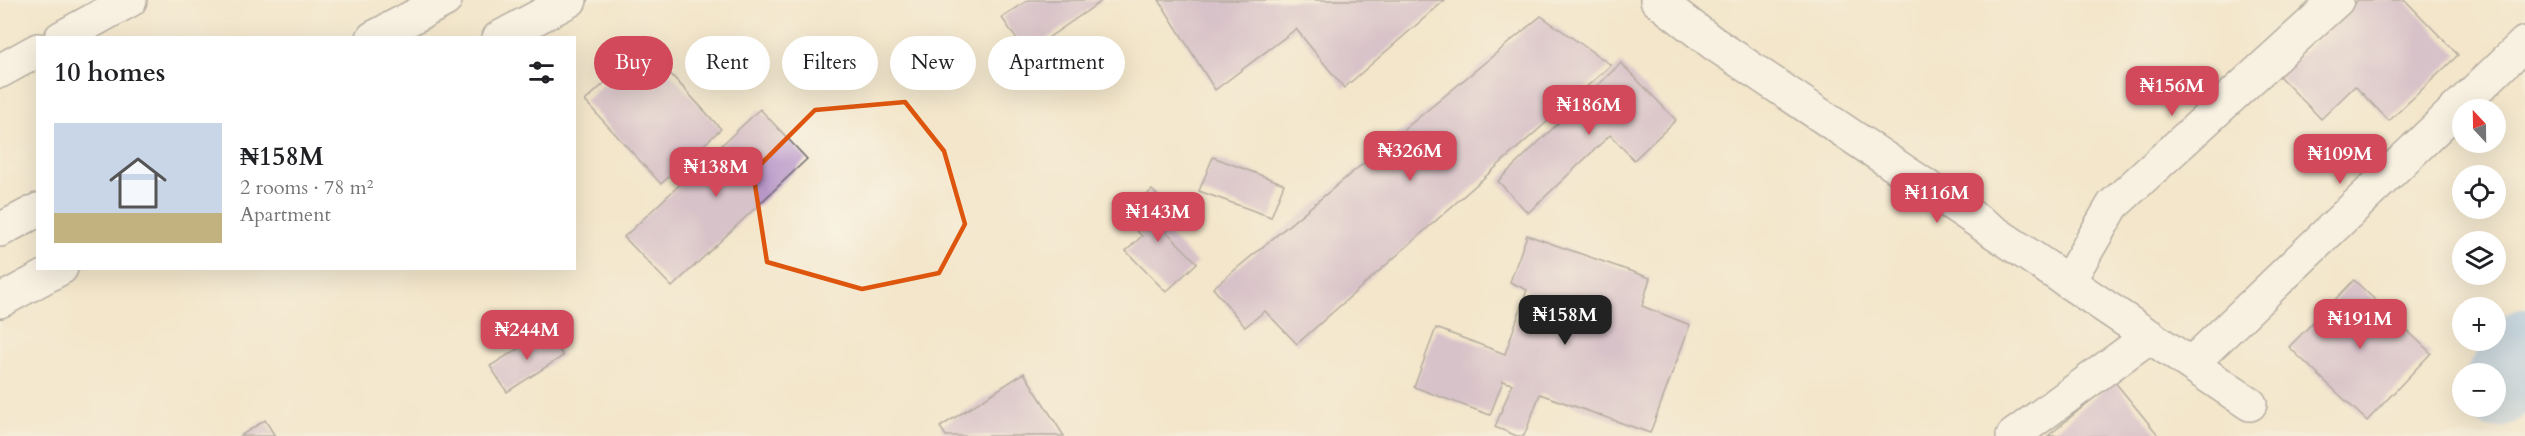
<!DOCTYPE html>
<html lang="en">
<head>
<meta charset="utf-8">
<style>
  :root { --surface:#fff; --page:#f2f2f2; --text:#202124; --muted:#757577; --accent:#d1495b }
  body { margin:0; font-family:Cardo,serif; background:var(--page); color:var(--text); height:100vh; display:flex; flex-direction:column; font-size:22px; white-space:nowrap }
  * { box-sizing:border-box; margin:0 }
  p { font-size:20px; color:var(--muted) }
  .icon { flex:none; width:33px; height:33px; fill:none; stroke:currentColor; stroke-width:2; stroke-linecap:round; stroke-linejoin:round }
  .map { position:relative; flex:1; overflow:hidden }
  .details { position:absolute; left:36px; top:36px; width:540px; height:234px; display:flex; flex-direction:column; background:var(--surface); border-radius:0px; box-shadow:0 6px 24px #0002 }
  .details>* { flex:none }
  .guide { position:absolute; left:594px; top:36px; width:570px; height:54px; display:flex; gap:12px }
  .needle { width:39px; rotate:338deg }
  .buttons { position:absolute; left:2452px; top:99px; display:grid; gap:12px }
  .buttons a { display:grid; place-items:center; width:54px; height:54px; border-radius:50%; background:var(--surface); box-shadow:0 6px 24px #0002; font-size:30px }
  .price { position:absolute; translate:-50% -51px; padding:0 14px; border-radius:12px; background:var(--accent); color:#fff; font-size:20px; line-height:39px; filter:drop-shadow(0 2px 3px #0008) }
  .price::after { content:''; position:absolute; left:50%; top:36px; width:18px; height:14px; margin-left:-9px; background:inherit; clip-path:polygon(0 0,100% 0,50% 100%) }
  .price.selected { background:#222; color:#fff }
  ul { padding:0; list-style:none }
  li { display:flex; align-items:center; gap:18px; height:150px; padding:0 18px }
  li span { display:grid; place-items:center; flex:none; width:168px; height:120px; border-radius:0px; color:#555 }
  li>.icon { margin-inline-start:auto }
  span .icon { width:72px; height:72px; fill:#fffc; stroke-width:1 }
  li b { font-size:26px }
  h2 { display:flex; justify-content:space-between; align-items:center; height:72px; padding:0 18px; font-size:26px }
  .tag { padding:0 21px; border-radius:27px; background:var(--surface); box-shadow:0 6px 24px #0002; font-size:21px; line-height:54px }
  .tag.selected { background:var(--accent); color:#fff }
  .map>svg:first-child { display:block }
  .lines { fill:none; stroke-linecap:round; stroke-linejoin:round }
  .river { stroke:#84b9f3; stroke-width:74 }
  .building { fill:#b897c8 }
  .street-casing { stroke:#6b676d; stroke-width:36 }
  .highway-casing { stroke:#6b676d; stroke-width:36 }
  .street { stroke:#fff; stroke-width:33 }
  .highway { stroke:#fff; stroke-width:33 }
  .marked { fill:none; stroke:#de560e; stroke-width:4.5; stroke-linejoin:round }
</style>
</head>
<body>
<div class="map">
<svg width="2525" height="436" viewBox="0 0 2525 436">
  <rect width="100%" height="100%" fill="#fbf7ec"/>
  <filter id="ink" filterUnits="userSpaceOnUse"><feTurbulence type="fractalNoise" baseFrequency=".0167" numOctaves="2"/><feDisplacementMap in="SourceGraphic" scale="12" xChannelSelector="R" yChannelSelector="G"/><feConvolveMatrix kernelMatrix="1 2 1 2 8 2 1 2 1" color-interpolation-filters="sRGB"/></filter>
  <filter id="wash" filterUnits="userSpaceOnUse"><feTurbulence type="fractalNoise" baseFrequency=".008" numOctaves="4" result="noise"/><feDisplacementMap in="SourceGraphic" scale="24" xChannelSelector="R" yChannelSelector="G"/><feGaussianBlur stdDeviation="1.35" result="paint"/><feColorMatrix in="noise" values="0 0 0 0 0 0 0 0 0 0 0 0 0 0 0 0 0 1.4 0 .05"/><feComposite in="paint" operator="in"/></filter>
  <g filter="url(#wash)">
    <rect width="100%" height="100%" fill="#f3e6cb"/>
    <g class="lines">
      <path class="river" d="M2496 391 2525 346"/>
    </g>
    <g id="blocks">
      <path class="building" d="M1028 0H1103L1026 53 1002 18Z
        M1159 0H1445L1344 88 1296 29 1215 90Z
        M2358 0H2405L2458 55 2389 121 2355 86 2321 119 2279 76Z
        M1541 16 1611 65 1297 344 1265 311 1245 327 1213 288Z
        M645 46 721 129 661 184 585 101Z
        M1621 63 1676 120 1634 160 1610 135 1528 213 1498 181Z
        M760 109 807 159 672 287 624 237Z
        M1213 157 1284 184 1271 217 1199 191Z
        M1152 190 1177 215 1163 228 1197 263 1166 292 1126 251 1142 236 1123 218Z
        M1527 235 1650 278 1642 306 1690 325 1650 433 1540 394 1524 436H1517L1495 427 1512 384 1503 381 1490 415 1414 387 1436 328 1505 354 1527 290 1510 282Z
        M2354 280 2431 353 2367 421 2289 347Z
        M547 331 563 356 507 392 490 366Z
        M1024 373 1064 436H946L940 427Z
        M2114 381 2159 436H2048Z
        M265 420 275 436H240Z"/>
    </g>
  </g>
  <g filter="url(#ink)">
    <use href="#blocks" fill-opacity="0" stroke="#6b676d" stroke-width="1.5"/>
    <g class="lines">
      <defs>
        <path id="street" d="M1657 0 1713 43 2250 404
          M499 38 570 0
          M2068 282 2113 205 2337 0
          M0 301 61 268
          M2191 364 2525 43
          M2013 436 2150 336"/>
        <path id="highway" d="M61 38 130 0
          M373 38 445 0
          M0 71 38 50
          M0 230 38 210"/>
      </defs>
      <use href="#street" class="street-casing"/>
      <use href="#highway" class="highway-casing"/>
      <use href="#street" class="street"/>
      <use href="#highway" class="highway"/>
    </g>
  </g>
  <path d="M0 0H2525V436H0ZM905 102 944 151 965 224 939 273 862 289 767 262 753 172 815 110Z" fill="#f3e6cb" fill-opacity=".55" fill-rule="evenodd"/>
  <path class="marked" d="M905 102 944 151 965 224 939 273 862 289 767 262 753 172 815 110Z"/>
</svg>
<div class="buttons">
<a><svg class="needle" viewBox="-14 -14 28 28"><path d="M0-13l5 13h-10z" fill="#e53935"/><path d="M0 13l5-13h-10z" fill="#757577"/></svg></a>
<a><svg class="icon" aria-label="locate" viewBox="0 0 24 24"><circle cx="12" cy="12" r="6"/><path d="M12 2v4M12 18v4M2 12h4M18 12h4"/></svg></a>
<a><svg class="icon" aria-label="layers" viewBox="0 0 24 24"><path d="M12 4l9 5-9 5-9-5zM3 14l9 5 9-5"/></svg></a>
<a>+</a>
<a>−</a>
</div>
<b class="price" style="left:2172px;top:117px">₦156M</b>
<b class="price" style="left:1589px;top:136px">₦186M</b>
<b class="price" style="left:1410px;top:182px">₦326M</b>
<b class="price" style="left:2340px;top:185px">₦109M</b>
<b class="price" style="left:716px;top:198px">₦138M</b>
<b class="price" style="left:1937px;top:224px">₦116M</b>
<b class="price" style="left:1158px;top:243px">₦143M</b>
<b class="price selected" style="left:1565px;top:346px">₦158M</b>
<b class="price" style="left:2360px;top:350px">₦191M</b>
<b class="price" style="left:527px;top:361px">₦244M</b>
<div class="guide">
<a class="tag selected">Buy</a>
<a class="tag">Rent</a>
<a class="tag">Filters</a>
<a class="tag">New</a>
<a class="tag">Apartment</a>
</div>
<section class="details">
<h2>10 homes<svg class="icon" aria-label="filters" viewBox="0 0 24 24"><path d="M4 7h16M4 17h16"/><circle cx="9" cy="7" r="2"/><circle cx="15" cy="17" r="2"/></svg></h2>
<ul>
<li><span style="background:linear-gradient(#c9d6e8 75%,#c2b280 0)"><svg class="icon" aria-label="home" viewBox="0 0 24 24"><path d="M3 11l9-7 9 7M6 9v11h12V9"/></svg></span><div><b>₦158M</b><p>2 rooms · 78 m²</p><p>Apartment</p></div></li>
</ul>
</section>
</div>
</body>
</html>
